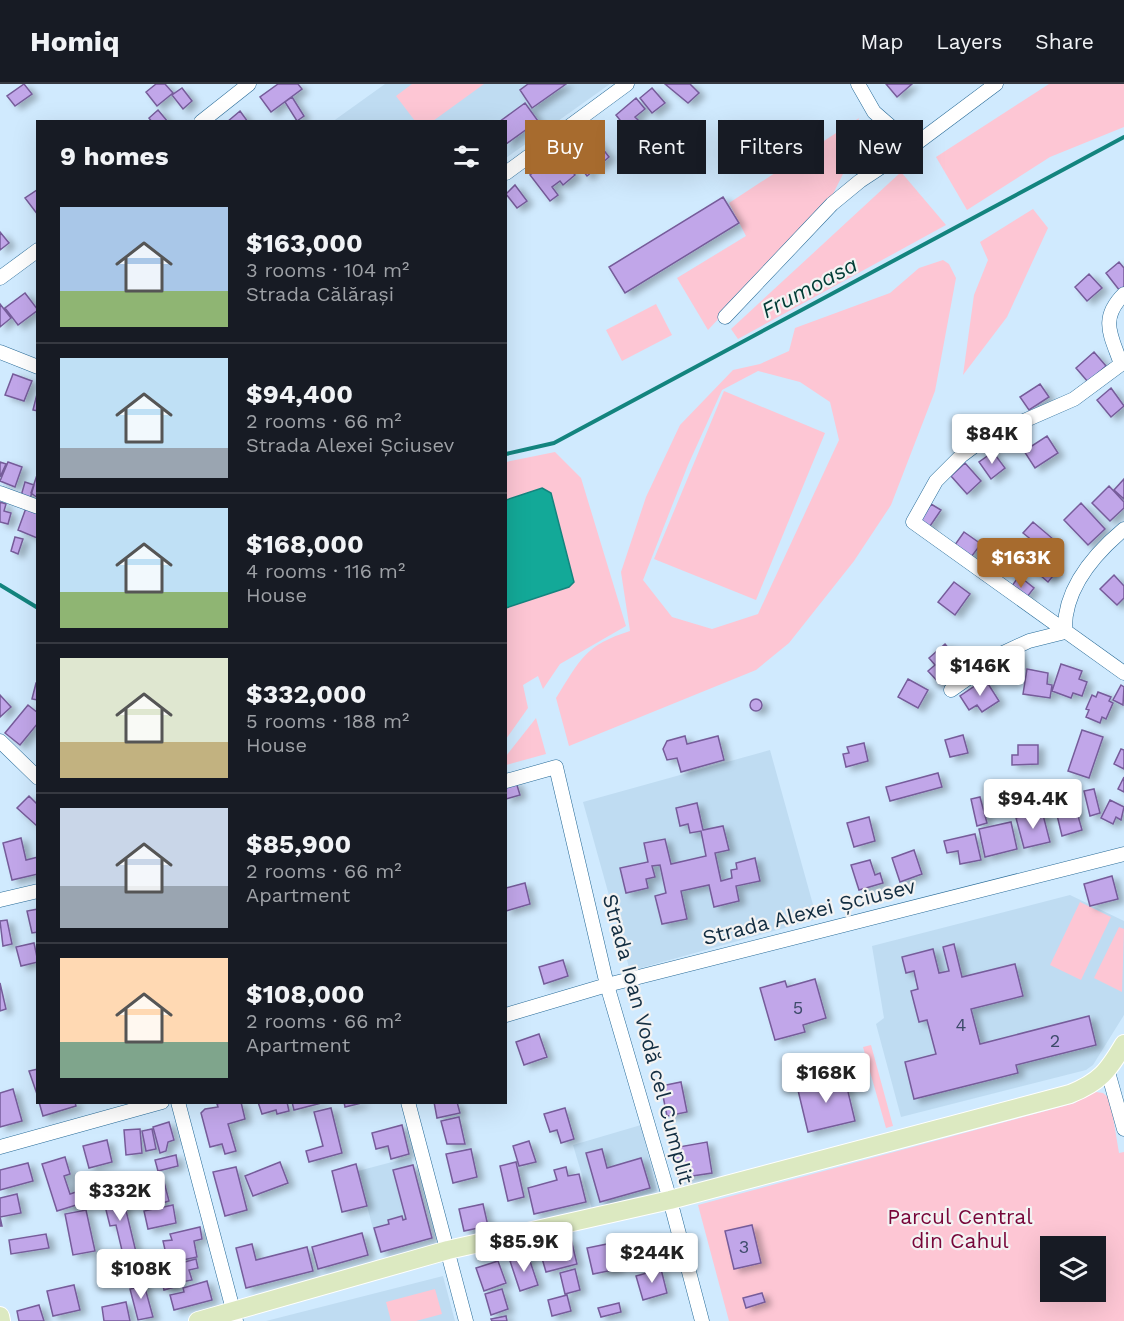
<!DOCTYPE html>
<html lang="en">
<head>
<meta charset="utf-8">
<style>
  :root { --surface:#171b24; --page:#242831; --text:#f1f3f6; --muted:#9ea1a6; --line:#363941; --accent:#a76b2e }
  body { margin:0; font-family:"Work Sans",sans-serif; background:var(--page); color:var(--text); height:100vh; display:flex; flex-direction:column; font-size:22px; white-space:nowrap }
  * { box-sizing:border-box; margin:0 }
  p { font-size:20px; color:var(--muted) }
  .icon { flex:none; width:33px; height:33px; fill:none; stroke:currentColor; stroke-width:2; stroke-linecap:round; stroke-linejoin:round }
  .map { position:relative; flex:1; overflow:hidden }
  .side { position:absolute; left:36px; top:36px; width:471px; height:984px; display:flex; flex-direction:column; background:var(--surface); border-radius:0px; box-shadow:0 6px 24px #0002 }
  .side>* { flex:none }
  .banner { position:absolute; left:525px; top:36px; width:508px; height:54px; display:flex; gap:12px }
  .tools { position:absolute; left:1040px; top:1152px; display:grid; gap:12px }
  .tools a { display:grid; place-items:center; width:66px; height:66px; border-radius:0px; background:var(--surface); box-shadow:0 6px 24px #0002; font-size:30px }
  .price { position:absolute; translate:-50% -51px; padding:0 14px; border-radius:6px; background:#fff; color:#222; font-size:20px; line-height:39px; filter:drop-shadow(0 2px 3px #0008) }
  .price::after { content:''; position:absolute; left:50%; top:36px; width:18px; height:14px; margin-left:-9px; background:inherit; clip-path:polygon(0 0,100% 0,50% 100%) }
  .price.on { background:var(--accent); color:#fff }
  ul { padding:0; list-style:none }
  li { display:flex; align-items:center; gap:18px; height:150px; padding:0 24px }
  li+li { border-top:2px solid var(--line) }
  li span { display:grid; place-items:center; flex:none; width:168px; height:120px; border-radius:0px; color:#555 }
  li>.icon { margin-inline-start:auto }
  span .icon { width:72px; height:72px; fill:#fffc; stroke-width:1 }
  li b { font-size:26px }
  h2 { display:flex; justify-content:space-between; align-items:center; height:72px; padding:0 24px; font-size:26px }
  .chip { padding:0 21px; border-radius:0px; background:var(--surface); box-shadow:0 6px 24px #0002; font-size:21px; line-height:54px }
  .chip.on { background:var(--accent); color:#fff }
  header { display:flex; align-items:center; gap:36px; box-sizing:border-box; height:84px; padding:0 30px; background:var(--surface); border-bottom:2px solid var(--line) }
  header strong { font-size:28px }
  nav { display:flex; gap:33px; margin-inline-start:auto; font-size:21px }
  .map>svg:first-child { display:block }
  .built { fill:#bfdcf2 }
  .green { fill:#fdc6d4; fill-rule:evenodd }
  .water { fill:#13a998; stroke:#13847e; stroke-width:1.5 }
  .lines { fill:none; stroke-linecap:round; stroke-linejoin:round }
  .stream { stroke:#13847e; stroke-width:4 }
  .building { fill:#c1a6e9; stroke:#765c9a; stroke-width:1.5; filter:url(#shadow) }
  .minor-casing { stroke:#276a97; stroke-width:15 }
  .major-casing { stroke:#fff; stroke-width:20 }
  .minor { stroke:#fff; stroke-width:14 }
  .major { stroke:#dce9c1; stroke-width:18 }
  .labels { text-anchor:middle; stroke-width:4.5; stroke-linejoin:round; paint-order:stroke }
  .number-label { font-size:18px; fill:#3e4b6b }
  .street-label { font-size:21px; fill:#122d41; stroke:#f3f3f3 }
  .park-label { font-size:21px; fill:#770639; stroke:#f3f3f3 }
  .water-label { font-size:22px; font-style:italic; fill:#003c35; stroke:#f3f3f3 }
</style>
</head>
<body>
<header>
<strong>Homiq</strong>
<nav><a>Map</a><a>Layers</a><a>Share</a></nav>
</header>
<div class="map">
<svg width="1124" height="1237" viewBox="0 0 1124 1237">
  <defs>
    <filter id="shadow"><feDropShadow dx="6" dy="3.5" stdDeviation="3" flood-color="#0004"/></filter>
  </defs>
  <rect width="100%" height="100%" fill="#d0eafe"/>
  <path class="built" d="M385 0H610L506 74V38H332Z
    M770 666 817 835 630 887 583 718Z
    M1070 811 1124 837V931L1093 981 1086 986 901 1033 876 940 884 934 872 862Z
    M641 1041 657 1107 592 1125 573 1061Z
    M411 1073 432 1154 379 1168 358 1087Z
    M443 1192 455 1237H266Z"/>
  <path class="green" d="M412 0H484L433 37H415L396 12Z
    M1049 0H1124V43L1050 73 967 126 936 73Z
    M859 34 843 90 830 116 708 246 677 194 746 152 729 119Z
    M901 88 946 141 738 255 731 245Z
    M1033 125 1048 144 1007 233 963 291 974 211 988 176 980 158Z
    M943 176 949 180 956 194 935 307 891 421 854 477 789 559 756 586 569 662 556 614C580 576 585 561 630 547L621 488 646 413 680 341 733 286 760 280 789 267 795 244 890 209 919 184ZM758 287 800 298 830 318 839 356 758 530 712 545 672 533 643 496 688 381 722 306Z
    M656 220 672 251 622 277 606 246Z
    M724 307 825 349 756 516 654 475Z
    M555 368 581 394 626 542 560 580 543 605 538 592 523 601 528 624 506 655V378Z
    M536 634 546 670 506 681V672Z
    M1080 818 1111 833 1081 896 1050 881Z
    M1119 843 1124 845 1122 908 1094 894Z
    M871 961 893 1042 886 1044 863 963Z
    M1096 1008 1103 1009 1110 1015 1119 1069 1124 1068V1237H729L698 1121 1075 1019 1086 1011ZM1050 1162H1095V1208H1050Z
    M435 1205 442 1230 416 1237H391L386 1218Z"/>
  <path class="water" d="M542 404 551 409 574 498 569 503 506 524V416Z"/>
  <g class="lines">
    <path class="stream" d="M506 370 554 359 1124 53
      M0 501 38 524"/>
  </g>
  <path class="building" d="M24 0 32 10 15 22 7 12Z
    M156 0H165L173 9 157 22 146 8Z
    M278 0H298L302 5 271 28 260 13Z
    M528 0H566L532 24 520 6Z
    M665 0H690L699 9 688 19Z
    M886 0H912L897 13Z
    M182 4 192 17 183 25 172 11Z
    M652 4 665 19 652 29 640 14Z
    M292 13 304 32 297 37 285 18Z
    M636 14 645 25 635 33 638 36 627 45 616 31Z
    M525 19 538 37 506 60V38H499Z
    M158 26 168 38H152L149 34Z
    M240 27 248 38H227Z
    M588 46 609 73 595 85 587 74 583 77 592 88 587 92 565 64Z
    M558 69 575 91 563 101 560 97 552 103 558 111 550 117 530 91Z
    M515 101 527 117 517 124 506 110Z
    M37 106 38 107V131L25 114Z
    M723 113 739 139 625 209 609 183Z
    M0 148 9 159 0 166Z
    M1119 178 1124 184V204L1120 207 1106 189Z
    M1089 190 1102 204 1087 217 1075 203Z
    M25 209 38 226 18 241 5 224Z
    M0 220 11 234 0 243Z
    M1094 268 1106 282 1088 298 1076 284Z
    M13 290 32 297 24 317 5 311Z
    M1040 300 1049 313 1029 326 1020 313Z
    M1111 304 1124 322 1111 333 1097 316Z
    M38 306V327L33 326Z
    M1047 352 1058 369 1035 384 1024 367Z
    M993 368 1005 384 991 395 979 378Z
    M0 378 6 380 0 393Z
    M8 378 22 383 15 403 0 397Z
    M965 379 981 397 967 410 951 392Z
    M37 391H38V414L31 409Z
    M1124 395V415L1114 406Z
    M25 398 34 401 30 415 21 412Z
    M1109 402 1124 418V424L1110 437 1092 419Z
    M0 418 6 420 4 427 11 429 8 440 0 438Z
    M1081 419 1105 445 1088 461 1064 436Z
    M931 420 941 426 926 448 917 442Z
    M26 424 38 429 37 454 18 446Z
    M1033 438 1053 455 1044 466 1023 449Z
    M964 448 981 460 968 477 952 465Z
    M15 453 23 455 18 470 11 467Z
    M1037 469 1057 487 1048 498 1027 480Z
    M1114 491 1124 502V514L1117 521 1100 505Z
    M1019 492 1034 504 1024 517 1009 506Z
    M954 498 970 510 955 531 938 518Z
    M945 560 962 580 940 600 928 587 935 581 929 574Z
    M1018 570 1024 585 1014 589 1008 575Z
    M1061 580 1082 587 1079 595 1087 598 1082 612 1073 609 1071 614 1052 607Z
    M1027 585 1048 589 1047 600 1052 601 1050 614 1023 610Z
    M908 595 928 606 918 624 898 613Z
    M985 595 999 617 982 628 977 621 969 626 960 612Z
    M36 599H38V616L32 615Z
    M1121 601 1124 603 1123 621 1113 616Z
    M1098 608 1111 613 1109 617 1113 619 1106 635 1102 633 1100 639 1086 633 1089 626 1086 625 1092 611 1096 613Z
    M0 611 11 623 0 633Z
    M750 621a6 6 0 1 1 12 0a6 6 0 1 1-12 0Z
    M28 621 38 629V639L20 661 5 649Z
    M1082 646 1103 653 1089 694 1068 687Z
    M963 651 968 669 950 673 945 656Z
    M685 652 687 660 718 652 724 676 681 688 677 674 667 676 663 665 667 657Z
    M864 659 868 677 846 683 843 670 849 669 847 663Z
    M1018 661H1038V680L1012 681V671H1018Z
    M1121 665 1124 666V685L1114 680Z
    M938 689 942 703 890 717 886 703Z
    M1124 693V708L1118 705Z
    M516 698 520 711 506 715V701Z
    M1094 705 1100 729 1090 732 1084 707Z
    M29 712 38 721 37 742 17 724Z
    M980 713 987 739 977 742 971 715Z
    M1110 716 1124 723 1121 736 1116 733 1113 740 1101 734Z
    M697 719 703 746 723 742 729 766 715 769 721 797 732 794 731 786 737 785 736 779 755 774 760 797 736 802 739 817 714 823 709 801 681 807 687 835 662 840 655 812 666 809 660 781 652 782 655 793 646 795 648 804 626 809 620 784 648 778 644 759 665 755 671 780 706 772 701 747 690 749 688 740 680 742 676 724Z
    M1075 721 1082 746 1062 752 1056 727Z
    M1042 727 1050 758 1024 764 1016 734Z
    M869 733 875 757 854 763 847 739Z
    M1011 738 1017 765 985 773 979 745Z
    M975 750 981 776 960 780 958 767 947 769 944 757Z
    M21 754 26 776 38 773V790L12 796 3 759Z
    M914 766 922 790 900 798 892 774Z
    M870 776 875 791 880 789 883 799 859 806 851 781Z
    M1112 792 1118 815 1090 822 1084 800Z
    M525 799 530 820 506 827V804Z
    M38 825V848L32 849 27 827Z
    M7 836 12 860 3 862 0 837Z
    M34 859 38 878 21 882 16 863Z
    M954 860 962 893 1015 880 1023 912 971 925 980 960 1089 932 1096 961 1016 981 1018 989 914 1015 905 978 936 970 927 936 919 938 911 907 918 905 914 887 906 889 902 873 933 865 939 889 949 887 943 863Z
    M563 876 568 892 544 900 539 883Z
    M815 895 826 934 803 941 805 948 775 956 760 904 785 897 787 903Z
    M0 899 6 925 0 927Z
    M539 950 547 973 524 981 516 958Z
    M38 985V1013L29 987Z
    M844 991 855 1037 808 1048 797 1002Z
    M681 998 687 1028 667 1032 661 1002Z
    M13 1005 22 1037 0 1043V1009Z
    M39 1018H75L76 1022 43 1032Z
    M223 1018H241L245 1035 228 1040 236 1067 225 1070 222 1060 210 1063 201 1029 205 1025 218 1023 217 1020Z
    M258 1018H287L289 1027 277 1030 276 1026 262 1030Z
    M292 1018H322V1019L294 1026Z
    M344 1018H362V1019L345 1023Z
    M434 1018H457L460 1029 437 1034Z
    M331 1024 342 1069 309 1078 306 1067 323 1062 314 1028Z
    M565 1024 574 1055 561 1059 557 1046 550 1048 544 1030Z
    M459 1033 465 1060H447L441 1037Z
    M169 1038 174 1056 168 1058 166 1067 160 1069 153 1043Z
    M402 1041 409 1070 391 1075 388 1062 376 1065 372 1049Z
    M140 1045 142 1069 126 1071 124 1046Z
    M152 1045 156 1065 146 1067 142 1047Z
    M107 1056 112 1078 89 1084 83 1062Z
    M529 1057 536 1078 519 1082 513 1062Z
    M707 1058 712 1089 679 1094 673 1064Z
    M471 1065 477 1093 453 1099 446 1070Z
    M602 1065 607 1084 641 1074 650 1104 600 1118 586 1069Z
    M176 1071 178 1082 158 1087 155 1076Z
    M65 1073 70 1090 64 1092 70 1110 82 1106 86 1118 57 1127 42 1080Z
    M280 1078 288 1099 253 1112 245 1092Z
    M516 1078 524 1113 508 1117 500 1082Z
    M28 1079 33 1097 0 1106V1086Z
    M356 1080 367 1122 342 1128 332 1087Z
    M413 1081 432 1154 381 1168 374 1144 389 1140 388 1136 402 1132 403 1136 406 1135 393 1086Z
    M236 1083 247 1126 225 1132 213 1088Z
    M566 1083 568 1092 579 1090 586 1118 534 1130 528 1104 557 1096 554 1086Z
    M117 1089 142 1193 129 1196 116 1141 110 1142 98 1094Z
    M163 1094 169 1117 156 1121 150 1098Z
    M17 1110 21 1129 0 1133 2 1142H0V1114Z
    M483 1120 488 1142 464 1147 459 1125Z
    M173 1121 176 1139 148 1145 144 1127Z
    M86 1126 95 1167 73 1171 65 1130Z
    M752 1141 761 1179 734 1185 725 1147Z
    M200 1143 202 1155 194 1157 197 1173 168 1179 163 1157 172 1156 170 1150Z
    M362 1149 368 1171 318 1185 312 1163Z
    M46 1150 49 1164 11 1170 9 1156Z
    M651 1151 658 1177 632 1183 625 1157Z
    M571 1155 577 1180 546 1188 539 1164Z
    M612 1159 618 1185 593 1190 587 1164Z
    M252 1160 256 1176 307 1163 313 1187 246 1204 236 1164Z
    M528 1171 538 1201 520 1207 510 1177Z
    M196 1175 198 1184 189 1186 192 1196 182 1198 177 1180Z
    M498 1177 506 1199 484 1207 476 1184Z
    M174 1180 179 1202 164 1206 159 1183Z
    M575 1185 580 1206 565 1210 560 1189Z
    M661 1185 667 1209 643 1216 636 1192Z
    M142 1193 153 1233 138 1236 130 1205 135 1204 133 1195Z
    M207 1197 212 1216 174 1226 170 1211 184 1208 183 1204Z
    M74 1201 80 1226 53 1232 47 1207Z
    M502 1205 508 1225 491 1231 485 1210Z
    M762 1209 765 1218 746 1224 743 1214Z
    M567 1211 571 1227 552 1232 548 1216Z
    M126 1218 130 1237H104L102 1223Z
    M619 1219 621 1228 601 1233 598 1224Z
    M39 1221 44 1237H19L17 1227Z
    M506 1232 507 1237H492L491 1235Z"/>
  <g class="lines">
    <defs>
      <path id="minor" d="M858 0 874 28 913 62
        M201 38 249 0
        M506 89 627 0
        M0 194 38 166
        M725 233 832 120 860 97 913 62 996 0
        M0 268 38 283
        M1124 278 1074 315 985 354 961 372 936 397 913 438 1124 589
        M1121 280C1111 251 1099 235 1124 210
        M0 409 38 423
        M951 606 1005 568 1029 557 1065 548C1063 506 1093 471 1124 445
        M0 657 38 694
        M506 697 556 683 607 901 670 1116 702 1237
        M0 816 38 807
        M506 931 607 901 1124 770
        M1108 988 1124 1045
        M178 1018 236 1237
        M408 1018 466 1237
        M0 1063 162 1018"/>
      <path id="major" d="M0 1232 1 1237
        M198 1237 448 1166 670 1116 1070 1010C1100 998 1108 987 1124 960"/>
    </defs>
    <use href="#minor" class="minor-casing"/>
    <use href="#major" class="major-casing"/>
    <use href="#minor" class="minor"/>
    <use href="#major" class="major"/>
  </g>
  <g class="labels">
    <g class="number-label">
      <text x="798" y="930">5</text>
      <text x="961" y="947">4</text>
      <text x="1055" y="963">2</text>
      <text x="744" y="1169">3</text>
    </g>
    <g class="street-label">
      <text transform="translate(809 828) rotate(-14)" y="7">Strada Alexei Șciusev</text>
      <text transform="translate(648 955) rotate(75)" y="7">Strada Ioan Vodă cel Cumplit</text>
    </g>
    <g class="park-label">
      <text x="960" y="1140">Parcul Central<tspan x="960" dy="24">din Cahul</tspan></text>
    </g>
    <g class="water-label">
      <text transform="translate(809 203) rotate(-28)" y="8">Frumoasa</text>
    </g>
  </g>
</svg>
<div class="tools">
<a><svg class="icon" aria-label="layers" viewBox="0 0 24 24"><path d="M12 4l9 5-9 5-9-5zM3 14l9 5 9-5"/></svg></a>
</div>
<b class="price" style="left:992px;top:381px">$84K</b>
<b class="price on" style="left:1021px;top:505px">$163K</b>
<b class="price" style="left:980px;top:613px">$146K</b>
<b class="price" style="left:1033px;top:746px">$94.4K</b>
<b class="price" style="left:826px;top:1020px">$168K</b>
<b class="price" style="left:120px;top:1138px">$332K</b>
<b class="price" style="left:524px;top:1189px">$85.9K</b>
<b class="price" style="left:652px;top:1200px">$244K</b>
<b class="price" style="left:141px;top:1216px">$108K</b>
<div class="banner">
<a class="chip on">Buy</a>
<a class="chip">Rent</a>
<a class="chip">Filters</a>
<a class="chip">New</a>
</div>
<section class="side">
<h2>9 homes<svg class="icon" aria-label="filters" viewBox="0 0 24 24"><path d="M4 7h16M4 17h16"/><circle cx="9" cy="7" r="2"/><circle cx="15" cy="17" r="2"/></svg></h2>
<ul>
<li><span style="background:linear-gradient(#a9c7e8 70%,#8fb573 0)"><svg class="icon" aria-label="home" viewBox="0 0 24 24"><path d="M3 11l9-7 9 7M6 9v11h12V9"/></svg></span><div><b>$163,000</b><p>3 rooms · 104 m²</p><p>Strada Călărași</p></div></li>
<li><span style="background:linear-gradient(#bfe0f5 75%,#9aa5b1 0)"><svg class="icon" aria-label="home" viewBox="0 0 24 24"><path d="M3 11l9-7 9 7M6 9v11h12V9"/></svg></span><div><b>$94,400</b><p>2 rooms · 66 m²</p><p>Strada Alexei Șciusev</p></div></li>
<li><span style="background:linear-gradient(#bfe0f5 70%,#8fb573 0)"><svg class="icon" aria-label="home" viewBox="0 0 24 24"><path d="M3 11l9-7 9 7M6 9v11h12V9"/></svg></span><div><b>$168,000</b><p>4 rooms · 116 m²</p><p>House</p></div></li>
<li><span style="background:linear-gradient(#dfe7d0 70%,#c2b280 0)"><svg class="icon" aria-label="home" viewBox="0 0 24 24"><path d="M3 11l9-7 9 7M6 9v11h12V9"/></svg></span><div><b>$332,000</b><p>5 rooms · 188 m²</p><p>House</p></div></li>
<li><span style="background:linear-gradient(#c9d6e8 65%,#9aa5b1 0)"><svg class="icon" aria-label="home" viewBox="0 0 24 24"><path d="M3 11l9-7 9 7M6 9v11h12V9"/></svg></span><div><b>$85,900</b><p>2 rooms · 66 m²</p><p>Apartment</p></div></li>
<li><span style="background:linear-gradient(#ffd9b3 70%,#7fa58c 0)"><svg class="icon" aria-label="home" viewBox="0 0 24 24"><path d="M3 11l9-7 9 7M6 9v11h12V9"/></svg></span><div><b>$108,000</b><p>2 rooms · 66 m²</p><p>Apartment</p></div></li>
</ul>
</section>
</div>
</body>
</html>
